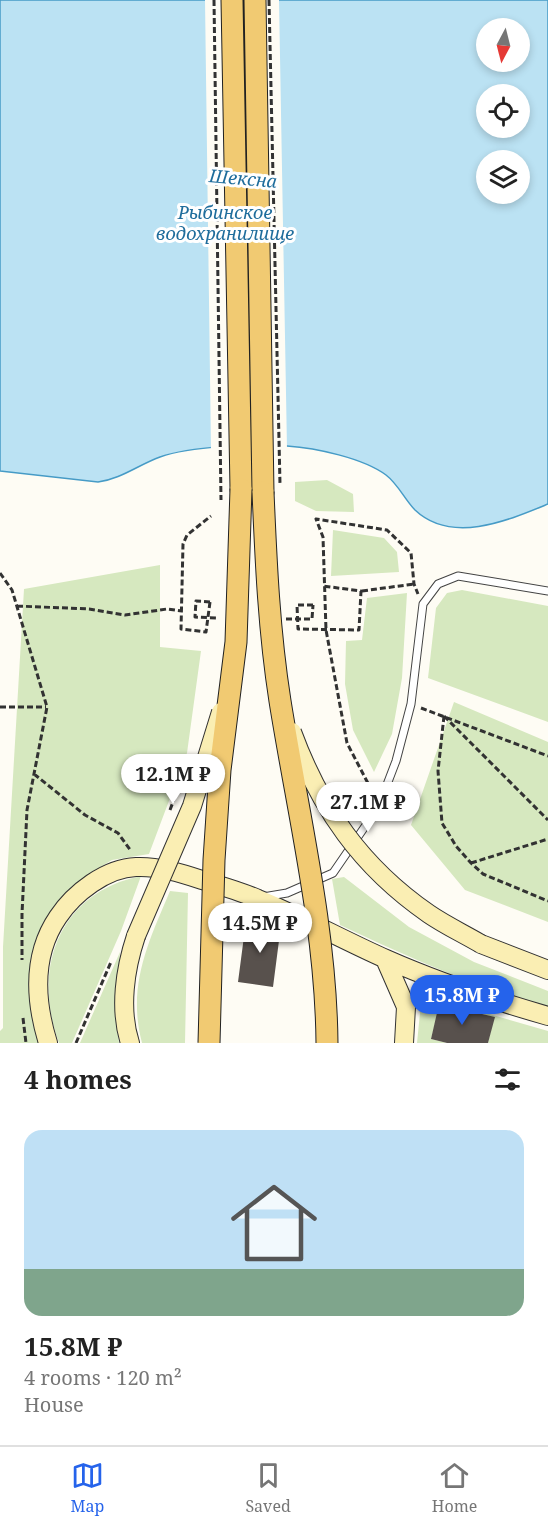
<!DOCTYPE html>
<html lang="en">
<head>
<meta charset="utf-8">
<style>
  :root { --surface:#fff; --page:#f2f2f2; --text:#222; --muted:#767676; --line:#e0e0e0; --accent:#2563eb }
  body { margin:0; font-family:"Noto Serif",serif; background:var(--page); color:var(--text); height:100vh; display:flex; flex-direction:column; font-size:22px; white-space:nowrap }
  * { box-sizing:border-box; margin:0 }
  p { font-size:20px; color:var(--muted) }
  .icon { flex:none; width:33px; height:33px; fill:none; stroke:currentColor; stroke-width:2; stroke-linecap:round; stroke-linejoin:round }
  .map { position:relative; height:1043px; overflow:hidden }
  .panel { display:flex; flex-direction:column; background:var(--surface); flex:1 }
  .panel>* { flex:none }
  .needle { width:39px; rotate:187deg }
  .controls { position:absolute; left:476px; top:18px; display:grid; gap:12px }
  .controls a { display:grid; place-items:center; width:54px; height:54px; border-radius:50%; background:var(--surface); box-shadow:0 3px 9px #0003; font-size:30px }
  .price { position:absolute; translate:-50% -51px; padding:0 14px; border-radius:21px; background:#fff; color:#222; font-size:20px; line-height:39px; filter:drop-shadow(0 2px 3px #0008) }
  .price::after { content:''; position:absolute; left:50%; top:36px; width:18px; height:14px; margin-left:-9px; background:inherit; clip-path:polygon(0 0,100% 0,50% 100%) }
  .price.on { background:var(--accent); color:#fff }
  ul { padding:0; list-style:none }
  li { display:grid; align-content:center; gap:12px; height:318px; padding:0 24px }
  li+li { border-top:2px solid var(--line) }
  li span { display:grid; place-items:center; height:186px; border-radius:18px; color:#555 }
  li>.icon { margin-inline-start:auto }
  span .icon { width:108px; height:108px; fill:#fffc; stroke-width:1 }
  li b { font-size:26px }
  h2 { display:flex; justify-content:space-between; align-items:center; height:72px; padding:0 24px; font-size:26px }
  .tab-bar { display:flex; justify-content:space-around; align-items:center; height:84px; border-top:2px solid var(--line); background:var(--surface); font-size:16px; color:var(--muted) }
  .tab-bar a { display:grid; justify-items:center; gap:3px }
  .tab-bar .on { color:var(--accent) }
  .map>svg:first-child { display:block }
  .green { fill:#d6e8bf }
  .water { fill:#bbe2f3; stroke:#469bc6; stroke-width:1.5; fill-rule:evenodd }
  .pier { fill:#fefcf4 }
  .building { fill:#58514d }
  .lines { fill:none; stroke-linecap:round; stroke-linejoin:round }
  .lane-casing { stroke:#434343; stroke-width:9 }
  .secondary-casing { stroke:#323232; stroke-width:20 }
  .primary-casing { stroke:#212121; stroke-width:23 }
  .path { stroke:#323232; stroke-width:3; stroke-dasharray:6 3; stroke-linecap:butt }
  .lane { stroke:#fff; stroke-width:7 }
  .secondary { stroke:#faeeb3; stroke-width:18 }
  .primary { stroke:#f1ca72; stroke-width:21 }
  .secondary-bridge-casing { stroke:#323232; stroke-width:20; stroke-linecap:butt }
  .primary-bridge-casing { stroke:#212121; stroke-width:23; stroke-linecap:butt }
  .path-bridge { stroke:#323232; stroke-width:3; stroke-dasharray:6 3; stroke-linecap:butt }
  .secondary-bridge { stroke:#faeeb3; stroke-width:18 }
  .primary-bridge { stroke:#f1ca72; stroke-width:21 }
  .labels { text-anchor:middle; stroke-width:6; stroke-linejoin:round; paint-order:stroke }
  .water-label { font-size:18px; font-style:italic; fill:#1f6d9c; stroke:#fff }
</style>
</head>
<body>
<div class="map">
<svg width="548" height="1043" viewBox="0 0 548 1043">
  <rect width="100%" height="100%" fill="#fefcf4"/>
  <path class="green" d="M327 480 353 494 354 512 316 511 295 501V482Z
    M333 530 384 538 397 552 399 572 331 576Z
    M160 565V647L201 651 187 753 149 854 112 860 89 874 73 891 42 936 43 1043H0V1031L3 1028V947L24 589Z
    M462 590 548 606V722L428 678 436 608 447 593Z
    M407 593 402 678 392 734 374 772 353 730 345 684 346 641 362 640 367 598Z
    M454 702 548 742V922L465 890 411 825Z
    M141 876 121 931 72 1043H59C31 969 59 892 141 876Z
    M344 877 409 927 474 962 548 991V1007C475 987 408 957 340 925L332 879Z
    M170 891 188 893 185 1043H142C127 986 148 943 170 891Z
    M120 952 115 1011 119 1043H80Z
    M413 992 548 1031V1043H488L494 1017 440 1004 431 1039 447 1043H417L420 1013Z"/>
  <path class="water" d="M0 0H548V504C509 520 452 545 415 510 405 500 398 484 386 475 363 458 316 448 287 446 253 444 191 446 160 457 138 465 121 479 98 482L0 471ZM486 28H519V62H486ZM486 94H519V128H486ZM486 160H519V194H486Z"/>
  <path class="pier" d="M205 0H279L287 449 254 448 211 451Z"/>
  <path class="building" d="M246 921 281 925 273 987 238 982Z
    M439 1004 495 1017 488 1043H447L431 1039Z"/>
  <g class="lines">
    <defs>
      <path id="lane" d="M263 897 287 893 333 873 366 825 383 795 396 761 411 704 423 604 438 584 458 576 548 591"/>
      <path id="secondary" d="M481 944 548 970
        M385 959 406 1007 404 1043
        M48 1043C35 1001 32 955 58 917 74 893 106 868 136 867 158 866 181 873 202 880 221 886 240 891 258 899 302 917 343 940 386 959 438 982 492 1000 548 1016
        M130 1043C119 1009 125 969 136 936"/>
      <path id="primary" d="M232 0 241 489
        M255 0 263 492"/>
    </defs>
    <use href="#lane" class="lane-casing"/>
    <use href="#secondary" class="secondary-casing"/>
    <use href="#primary" class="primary-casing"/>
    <path class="path" d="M0 573 12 590 47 707 27 810 22 914V960
      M362 591 414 584
      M210 602 206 632 181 629 183 544 187 535 211 516
      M313 605H297L298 629 359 630 361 591 323 586
      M17 606 89 609 125 615 167 609 182 611
      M0 707H46
      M421 708 548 756
      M444 716 438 771 442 823 456 846 471 863 483 874 548 901
      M444 716 548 820
      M34 774 85 815 118 833 131 851
      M372 791 347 743 326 630 323 537 316 519 387 530 411 553 414 584 418 594
      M471 863 548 839
      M23 1018 26 1043
      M76 1043 111 962"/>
    <use href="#lane" class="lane"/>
    <use href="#secondary" class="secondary"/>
    <use href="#primary" class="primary"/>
    <defs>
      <path id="secondary-bridge" d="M292 732C320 808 361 867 429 914 445 925 464 934 481 944
        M136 936 192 806 221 712"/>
      <path id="primary-bridge" d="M263 492C266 562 269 631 280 701 298 814 326 928 327 1043
        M209 1043 214 860 220 770 236 642 241 489"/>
    </defs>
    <use href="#secondary-bridge" class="secondary-bridge-casing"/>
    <use href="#primary-bridge" class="primary-bridge-casing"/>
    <path class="path-bridge" d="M214 0 221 500
      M269 0 280 484
      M210 602 196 601 195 617 218 618
      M286 619H312L313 605
      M170 810 176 794"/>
    <use href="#secondary-bridge" class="secondary-bridge"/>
    <use href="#primary-bridge" class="primary-bridge"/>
  </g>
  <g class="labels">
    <g class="water-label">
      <text transform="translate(243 179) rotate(5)" y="6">Шексна</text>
      <text x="225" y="219">Рыбинское<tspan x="225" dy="21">водохранилище</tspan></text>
    </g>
  </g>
</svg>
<div class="controls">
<a><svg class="needle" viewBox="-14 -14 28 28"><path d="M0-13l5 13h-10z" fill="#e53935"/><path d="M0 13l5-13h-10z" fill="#767676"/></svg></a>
<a><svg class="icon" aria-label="locate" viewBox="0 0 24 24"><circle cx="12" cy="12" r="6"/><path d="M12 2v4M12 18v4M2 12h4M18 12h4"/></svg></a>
<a><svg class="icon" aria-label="layers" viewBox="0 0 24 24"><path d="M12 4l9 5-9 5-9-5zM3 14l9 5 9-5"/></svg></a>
</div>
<b class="price" style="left:173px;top:805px">12.1M ₽</b>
<b class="price" style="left:368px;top:833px">27.1M ₽</b>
<b class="price" style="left:260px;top:954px">14.5M ₽</b>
<b class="price on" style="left:462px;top:1026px">15.8M ₽</b>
</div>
<section class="panel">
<h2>4 homes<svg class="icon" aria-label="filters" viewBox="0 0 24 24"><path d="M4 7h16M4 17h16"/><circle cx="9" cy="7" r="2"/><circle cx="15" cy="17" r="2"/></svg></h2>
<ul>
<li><span style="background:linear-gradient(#bfe0f5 75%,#7fa58c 0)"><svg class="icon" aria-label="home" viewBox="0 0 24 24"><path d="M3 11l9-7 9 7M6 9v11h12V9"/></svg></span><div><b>15.8M ₽</b><p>4 rooms · 120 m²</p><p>House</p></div></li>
</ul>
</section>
<nav class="tab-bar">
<a class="on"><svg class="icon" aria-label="map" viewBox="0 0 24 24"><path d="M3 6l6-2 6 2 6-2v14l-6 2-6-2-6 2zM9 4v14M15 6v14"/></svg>Map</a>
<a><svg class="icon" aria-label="saved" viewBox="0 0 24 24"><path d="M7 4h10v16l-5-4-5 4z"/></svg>Saved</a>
<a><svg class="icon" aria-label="home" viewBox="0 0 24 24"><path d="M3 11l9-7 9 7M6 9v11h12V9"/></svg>Home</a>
</nav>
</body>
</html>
